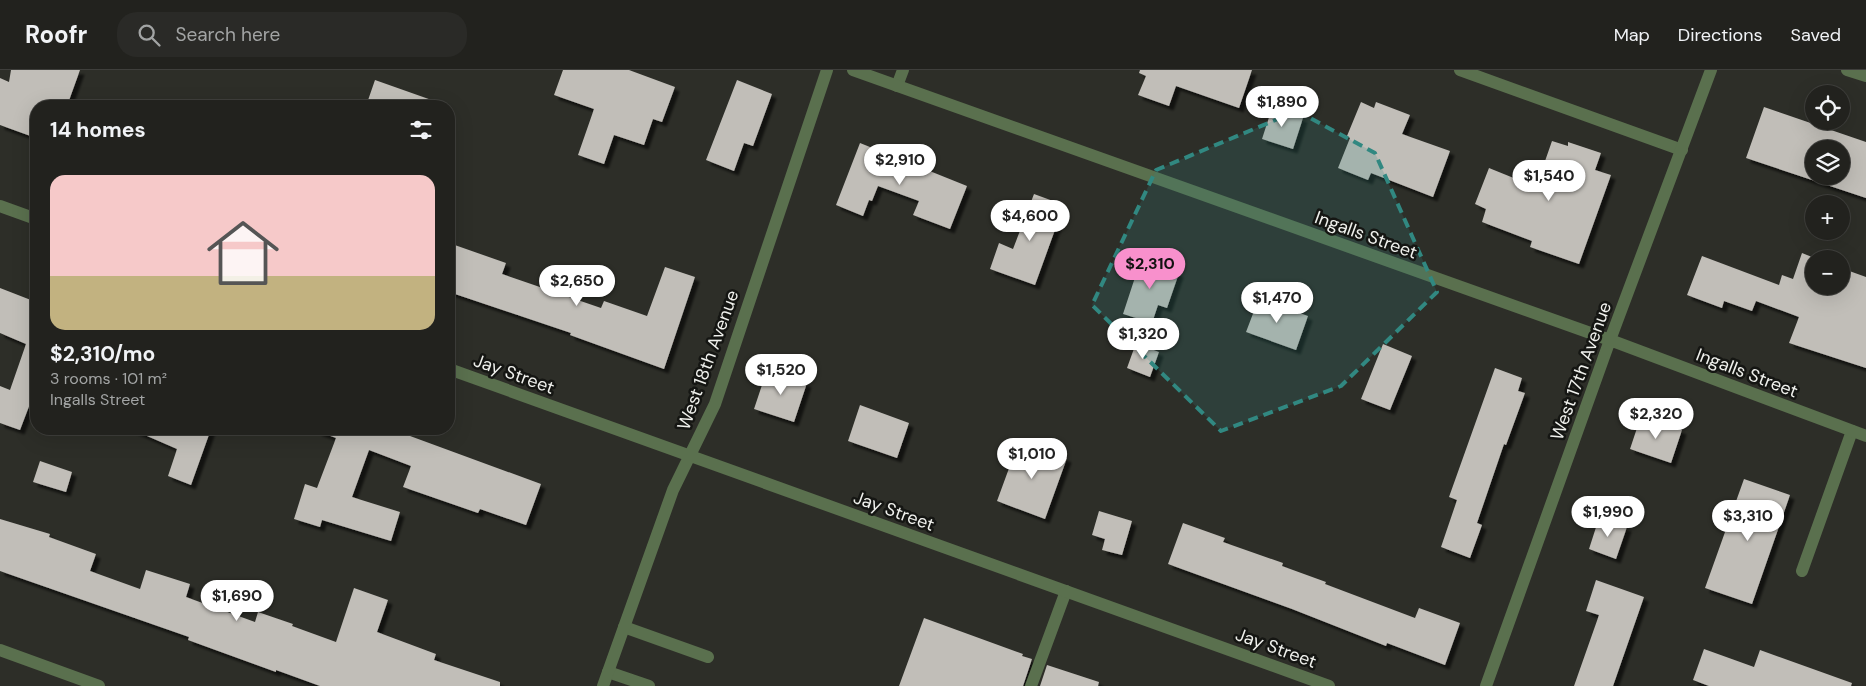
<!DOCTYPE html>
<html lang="en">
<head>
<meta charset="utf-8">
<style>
  :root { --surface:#22221e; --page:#2a2a27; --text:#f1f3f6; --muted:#a2a4a4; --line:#3f3f3c; --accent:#f890cc }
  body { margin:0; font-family:"DM Sans",sans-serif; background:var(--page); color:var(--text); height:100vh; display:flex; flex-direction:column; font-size:19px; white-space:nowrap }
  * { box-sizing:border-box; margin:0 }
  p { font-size:16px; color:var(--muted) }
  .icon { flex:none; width:28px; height:28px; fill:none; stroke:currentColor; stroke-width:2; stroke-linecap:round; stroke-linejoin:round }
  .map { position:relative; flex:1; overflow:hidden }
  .details { position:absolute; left:30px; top:30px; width:425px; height:335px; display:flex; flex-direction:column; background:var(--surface); border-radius:20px; box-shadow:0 5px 20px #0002,0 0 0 1px var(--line) }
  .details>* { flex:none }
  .fabs { position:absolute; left:1805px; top:15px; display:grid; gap:10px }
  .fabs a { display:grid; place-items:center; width:45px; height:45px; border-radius:50%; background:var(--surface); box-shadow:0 5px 20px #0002,0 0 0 1px var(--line); font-size:25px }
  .price { position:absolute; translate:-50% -42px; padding:0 11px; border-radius:18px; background:#fff; color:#222; font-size:16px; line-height:32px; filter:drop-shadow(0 1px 2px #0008) }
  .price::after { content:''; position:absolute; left:50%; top:30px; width:15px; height:11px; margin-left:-8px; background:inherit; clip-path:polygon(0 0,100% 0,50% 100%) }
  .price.selected { background:var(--accent); color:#111 }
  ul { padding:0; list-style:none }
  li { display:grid; align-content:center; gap:10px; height:265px; padding:0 20px }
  li span { display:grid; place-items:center; height:155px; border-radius:15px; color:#555 }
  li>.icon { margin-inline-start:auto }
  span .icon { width:90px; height:90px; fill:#fffc; stroke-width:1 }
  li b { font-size:21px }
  h2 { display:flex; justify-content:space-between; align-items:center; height:60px; padding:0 20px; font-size:21px }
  header { display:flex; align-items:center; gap:30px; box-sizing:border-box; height:70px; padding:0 25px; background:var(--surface); border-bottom:1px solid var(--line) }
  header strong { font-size:24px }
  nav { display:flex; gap:28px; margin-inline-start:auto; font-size:18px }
  .search { width:350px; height:45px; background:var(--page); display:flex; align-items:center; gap:12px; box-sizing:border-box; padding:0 18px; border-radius:20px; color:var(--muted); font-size:19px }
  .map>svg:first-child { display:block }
  .building { fill:#c1beb8; fill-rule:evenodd; filter:url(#shadow) }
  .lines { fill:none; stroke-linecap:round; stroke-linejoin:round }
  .service { stroke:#5a704e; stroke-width:12 }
  .minor { stroke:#5a704e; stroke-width:12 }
  .marked { fill:#318881; fill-opacity:0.2; stroke:#318881; stroke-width:4; stroke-dasharray:10 6; stroke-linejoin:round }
  .labels { text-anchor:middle; stroke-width:5; stroke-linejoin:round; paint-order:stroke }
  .street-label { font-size:18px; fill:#f0f1ed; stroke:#151613 }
</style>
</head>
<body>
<header>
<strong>Roofr</strong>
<div class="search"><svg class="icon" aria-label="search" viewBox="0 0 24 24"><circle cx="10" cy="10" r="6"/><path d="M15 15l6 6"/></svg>Search here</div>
<nav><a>Map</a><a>Directions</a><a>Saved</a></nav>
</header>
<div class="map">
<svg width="1866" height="616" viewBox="0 0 1866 616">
  <defs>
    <filter id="shadow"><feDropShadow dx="4.5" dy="4.5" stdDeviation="1" flood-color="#0009"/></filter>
  </defs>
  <rect width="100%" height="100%" fill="#2d2e28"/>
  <path class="building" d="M11 0H80L67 36H36V68L0 55V8L9 12Z
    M563 0H629L675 17 662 52 653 49 644 75 614 65 604 94 578 85 594 39 554 25Z
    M1140 0H1252L1239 38 1176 16 1169 36 1138 25 1146 6 1139 3Z
    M375 10 440 33V36H366Z
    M737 10 772 24 753 76 744 73 734 101 706 90Z
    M1361 32 1374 38 1376 32 1410 45 1402 64 1450 81 1433 127 1371 103 1368 110 1338 98 1350 68 1347 66Z
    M1764 37 1866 72V128L1746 88ZM1814 79H1841V106H1814Z
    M1272 38 1303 48 1293 79 1262 69Z
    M1552 71 1568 76V72L1601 83 1595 100 1611 105 1579 194 1530 177 1532 171 1482 152 1486 139 1475 134 1489 98 1536 117Z
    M860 73 967 116 950 159 913 145 919 131 878 116 872 131 869 130 863 146 836 135Z
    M1034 124 1064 135 1035 215 990 199 999 173 1013 179Z
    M449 173 506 193 502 204 601 238 604 231 647 246 665 197 695 207 664 299 570 265 571 263 449 222Z
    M1802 183 1817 189H1814V216H1841V198L1866 207V298L1789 273 1799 247 1756 231 1752 241 1724 231 1722 238 1687 225 1702 186 1779 215 1782 205 1793 209Z
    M1142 186 1169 195 1168 199 1179 203 1167 238 1158 235 1152 253 1123 244Z
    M0 218 36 232V318L20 360 0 353V316L10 320 26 274 0 263Z
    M1259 228 1308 246 1296 280 1246 262Z
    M1136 273 1159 282 1150 307 1127 298Z
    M1383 274 1412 286 1390 340 1361 329Z
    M1495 298 1522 308 1518 321 1525 323 1506 375 1504 374 1477 453 1482 455 1470 488 1441 477 1457 430 1449 427Z
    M767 300 807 313 794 352 754 339Z
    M860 335 909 353 897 388 848 371Z
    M1641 346 1682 360 1671 393 1630 379Z
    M131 359H211L191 415 168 406 177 379Z
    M318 359H391L541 414 526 455 480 439 478 443 403 417 411 396 369 380 352 427 400 442 391 471 322 450 320 457 294 449 305 414 317 418 336 368 317 361Z
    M1019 371 1067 388 1045 449 997 431Z
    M40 391 72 402 66 422 33 412Z
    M1744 409 1790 425 1752 534 1705 518Z
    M1099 441 1132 451 1122 485 1102 480 1105 469 1092 465Z
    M1599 448 1627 457 1616 489 1589 479Z
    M0 449 50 464 49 467 96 484 90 501 140 519 146 500 190 514 186 527 255 552 258 542 293 554 292 556 336 572 354 518 388 530 377 562 436 584 434 590 500 612V616H320L276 600V602L188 570 189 567 0 501Z
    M1183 453 1225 468 1223 472 1283 493 1282 496 1326 512 1325 514 1415 548 1419 538 1460 553 1445 595 1387 573 1386 576 1292 539 1168 494Z
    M1596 510 1644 527 1613 616H1574L1599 545 1586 541Z
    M924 548 1023 584 1022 586 1032 589 1023 616H899Z
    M1704 579 1754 597 1760 580 1852 613 1851 616H1709L1693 610Z
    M1047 595 1099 612 1098 616H1040Z"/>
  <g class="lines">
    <path class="service" d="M1460 0 1682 80
      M1847 0 1866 6
      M897 16 903 0
      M1802 501 1852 361
      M624 557 708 587
      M608 602 649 616
      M1031 616 1066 521"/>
    <path class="minor" d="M853 0 1610 270 1866 366
      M0 136 36 149
      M449 299 1329 616
      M0 580 99 616
      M603 616 673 420 715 334 827 0
      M1486 616 1610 270 1711 0"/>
  </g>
  <path class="marked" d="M1297 41 1375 83 1437 222 1341 316 1221 361 1092 235 1156 100Z"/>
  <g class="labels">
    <g class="street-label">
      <text transform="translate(1366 165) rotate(20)" y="6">Ingalls Street</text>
      <text transform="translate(708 290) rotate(-70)" y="6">West 18th Avenue</text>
      <text transform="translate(1581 301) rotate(-70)" y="6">West 17th Avenue</text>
      <text transform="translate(1747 303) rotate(21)" y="6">Ingalls Street</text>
      <text transform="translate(514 304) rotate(20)" y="6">Jay Street</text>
      <text transform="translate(894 441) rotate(20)" y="6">Jay Street</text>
      <text transform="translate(1276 578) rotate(20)" y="6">Jay Street</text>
    </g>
  </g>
</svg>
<div class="fabs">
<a><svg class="icon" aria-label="locate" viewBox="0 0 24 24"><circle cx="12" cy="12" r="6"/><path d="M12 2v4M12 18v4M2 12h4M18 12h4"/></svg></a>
<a><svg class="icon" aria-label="layers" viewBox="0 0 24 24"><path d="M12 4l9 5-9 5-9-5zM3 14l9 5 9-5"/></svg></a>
<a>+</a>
<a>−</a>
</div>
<b class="price" style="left:1282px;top:58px">$1,890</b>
<b class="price" style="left:900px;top:116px">$2,910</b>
<b class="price" style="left:1549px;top:132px">$1,540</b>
<b class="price" style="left:1030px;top:172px">$4,600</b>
<b class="price selected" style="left:1150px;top:220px">$2,310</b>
<b class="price" style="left:577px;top:237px">$2,650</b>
<b class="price" style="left:1277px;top:254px">$1,470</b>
<b class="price" style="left:1143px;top:290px">$1,320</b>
<b class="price" style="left:781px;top:326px">$1,520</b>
<b class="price" style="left:1656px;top:370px">$2,320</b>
<b class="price" style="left:1032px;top:410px">$1,010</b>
<b class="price" style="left:1608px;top:468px">$1,990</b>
<b class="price" style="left:1748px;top:472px">$3,310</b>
<b class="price" style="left:237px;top:552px">$1,690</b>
<section class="details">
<h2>14 homes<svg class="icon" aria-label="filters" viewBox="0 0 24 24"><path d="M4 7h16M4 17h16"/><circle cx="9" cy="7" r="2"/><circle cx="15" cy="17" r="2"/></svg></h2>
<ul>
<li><span style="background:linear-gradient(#f6c9c9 65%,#c2b280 0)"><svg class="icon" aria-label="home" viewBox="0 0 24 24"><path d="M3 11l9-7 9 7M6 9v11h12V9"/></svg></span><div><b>$2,310/mo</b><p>3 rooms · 101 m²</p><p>Ingalls Street</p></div></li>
</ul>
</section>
</div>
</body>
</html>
